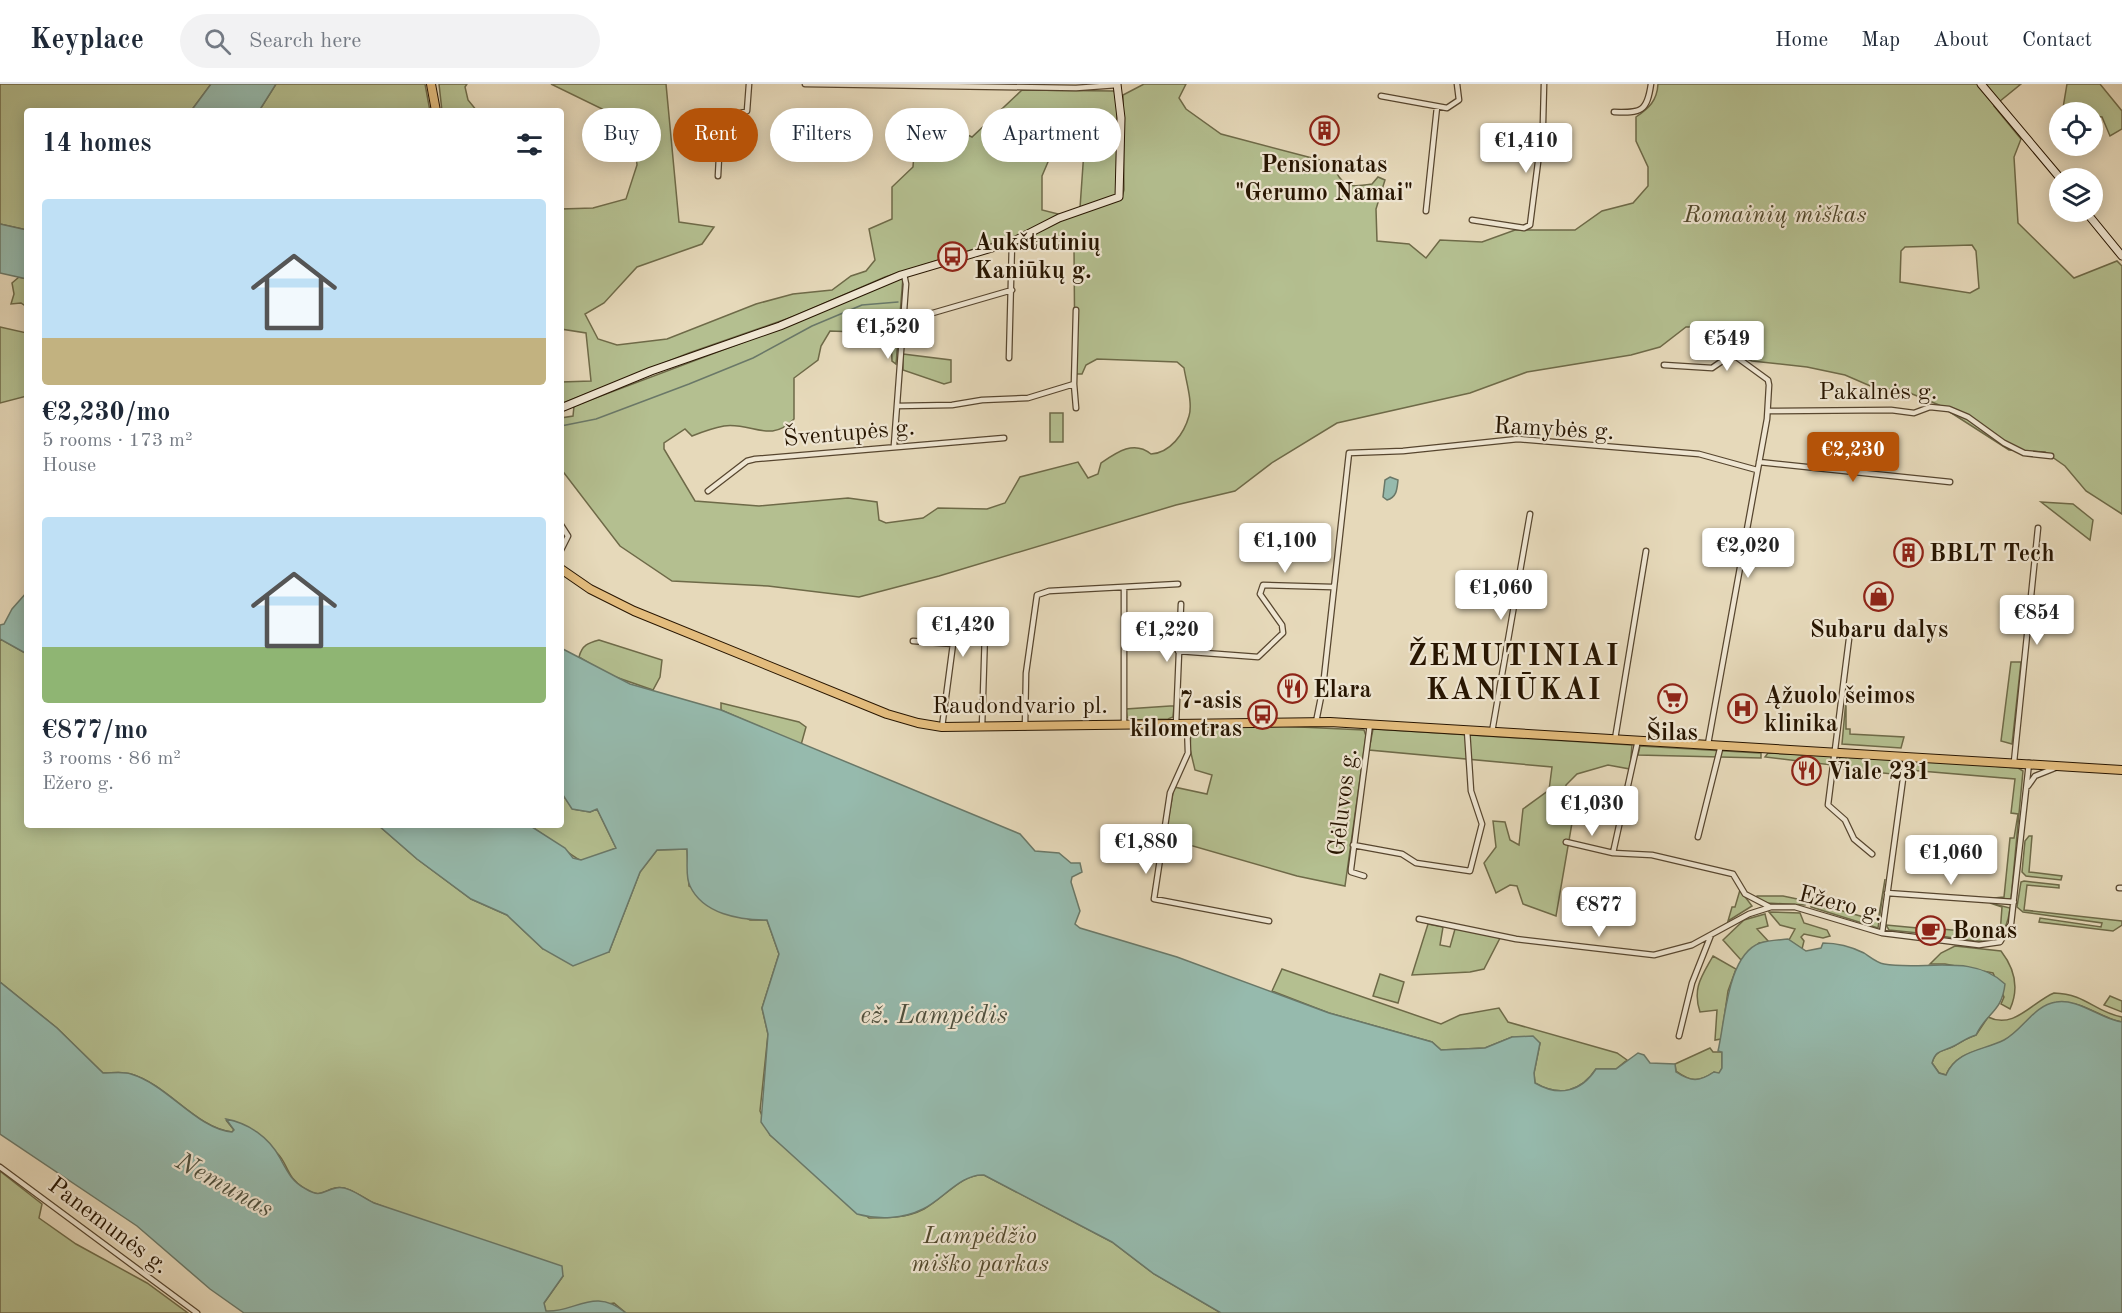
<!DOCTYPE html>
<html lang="en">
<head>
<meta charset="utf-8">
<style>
  :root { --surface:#fff; --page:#f2f2f3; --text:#1f2937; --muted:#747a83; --line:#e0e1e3; --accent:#b45309 }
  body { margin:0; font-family:"Old Standard TT",serif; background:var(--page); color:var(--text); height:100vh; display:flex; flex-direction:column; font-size:22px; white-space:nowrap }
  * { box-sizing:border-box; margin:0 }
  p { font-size:20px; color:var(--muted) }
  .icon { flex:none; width:33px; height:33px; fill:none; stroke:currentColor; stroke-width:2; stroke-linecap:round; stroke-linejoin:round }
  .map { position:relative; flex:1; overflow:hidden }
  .side { position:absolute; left:24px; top:24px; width:540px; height:720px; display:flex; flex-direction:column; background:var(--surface); border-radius:6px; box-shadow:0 3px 15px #0003 }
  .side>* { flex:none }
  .top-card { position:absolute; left:582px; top:24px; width:570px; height:54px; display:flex; gap:12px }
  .fabs { position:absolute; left:2049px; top:18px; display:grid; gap:12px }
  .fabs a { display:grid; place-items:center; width:54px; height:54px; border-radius:50%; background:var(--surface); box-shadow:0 3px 15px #0003; font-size:30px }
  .price { position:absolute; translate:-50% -51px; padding:0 14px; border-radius:6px; background:#fff; color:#222; font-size:20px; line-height:39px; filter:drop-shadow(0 2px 3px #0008) }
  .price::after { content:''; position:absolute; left:50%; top:36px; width:18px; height:14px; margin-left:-9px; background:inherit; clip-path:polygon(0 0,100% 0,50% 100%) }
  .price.current { background:var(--accent); color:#fff }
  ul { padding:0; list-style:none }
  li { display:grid; align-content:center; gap:12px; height:318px; padding:0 18px }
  li span { display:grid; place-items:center; height:186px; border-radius:6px; color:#555 }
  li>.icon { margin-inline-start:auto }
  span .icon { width:108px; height:108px; fill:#fffc; stroke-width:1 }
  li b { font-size:26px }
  h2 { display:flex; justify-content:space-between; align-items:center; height:72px; padding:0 18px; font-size:26px }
  .chip { padding:0 21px; border-radius:27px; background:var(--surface); box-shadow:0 3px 15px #0003; font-size:21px; line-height:54px }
  .chip.current { background:var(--accent); color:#fff }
  header { display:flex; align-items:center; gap:36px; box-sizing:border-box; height:84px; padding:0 30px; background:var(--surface); border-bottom:2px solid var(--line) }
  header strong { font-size:28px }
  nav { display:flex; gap:33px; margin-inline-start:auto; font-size:21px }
  .search { width:420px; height:54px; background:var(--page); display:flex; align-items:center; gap:15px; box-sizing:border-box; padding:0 21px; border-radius:33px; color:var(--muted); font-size:22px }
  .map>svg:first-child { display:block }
  .green { fill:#b4bf90; stroke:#6e6a48; stroke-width:1.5; fill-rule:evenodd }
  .water { fill:#96baad; stroke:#6a7868; stroke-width:1.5 }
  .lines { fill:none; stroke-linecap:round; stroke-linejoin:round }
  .stream { stroke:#6a7868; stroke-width:1.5 }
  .street-casing { stroke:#57462f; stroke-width:7 }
  .secondary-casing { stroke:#271501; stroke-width:9 }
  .primary-casing { stroke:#271501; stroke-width:10 }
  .street { stroke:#efe6d2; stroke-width:4.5 }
  .secondary { stroke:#efe6d2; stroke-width:7 }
  .primary { stroke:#e3bc7d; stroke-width:8 }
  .labels { text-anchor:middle; stroke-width:4.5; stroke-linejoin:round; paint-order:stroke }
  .poi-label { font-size:24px; font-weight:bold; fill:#271501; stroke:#efe6d2; text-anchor:start }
  .park-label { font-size:24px; font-style:italic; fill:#51482c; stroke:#efe6d2 }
  .street-label { font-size:24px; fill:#271501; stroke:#efe6d2 }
  .water-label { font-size:26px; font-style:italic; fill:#4e4f3d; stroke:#efe6d2 }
  .district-label { font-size:30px; font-weight:bold; letter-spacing:1.5px; fill:#271501; stroke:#efe6d2 }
</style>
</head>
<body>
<header>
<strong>Keyplace</strong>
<div class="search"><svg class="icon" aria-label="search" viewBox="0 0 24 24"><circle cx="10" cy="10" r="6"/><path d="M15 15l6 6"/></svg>Search here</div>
<nav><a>Home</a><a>Map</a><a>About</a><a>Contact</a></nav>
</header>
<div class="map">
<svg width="2122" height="1229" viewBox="0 0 2122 1229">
  <rect width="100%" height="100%" fill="#e6d9ba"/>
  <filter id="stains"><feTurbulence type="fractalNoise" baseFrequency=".00333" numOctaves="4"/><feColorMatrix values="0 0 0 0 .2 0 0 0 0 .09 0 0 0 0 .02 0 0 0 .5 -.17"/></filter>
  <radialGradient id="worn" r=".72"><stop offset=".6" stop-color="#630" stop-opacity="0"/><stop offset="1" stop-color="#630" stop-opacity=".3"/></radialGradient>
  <path class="green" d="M0 0H211L191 27H27V146L0 140Z
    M276 0H425L430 27H259Z
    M439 0H467L465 3 468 16 477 27H442Z
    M551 0H666L679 138 714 143 702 160 637 183 604 219 585 230 598 255 617 261 667 255 756 220 793 210 832 206 851 192 866 187 875 176 869 145 892 135V103L913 83 916 41 957 46 972 53 1022 6 1114 7 1117 13V107L1116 111 1080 124 1086 38 1043 49 1033 60 1048 78 1042 92V126L1062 131 1019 151 885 193 795 232 689 269 561 320V298L591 297 586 249 561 245V125L593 124 626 115 637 81 633 40Z
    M1144 0H1186L1179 14 1186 25 1221 50 1331 79C1344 103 1345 104 1372 100L1378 93 1385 96 1376 125 1377 157 1409 160 1426 174 1440 156 1482 158 1515 146H1575L1602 127 1633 119 1648 102V83L1636 57V33C1649 24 1657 17 1658 0H2021L1994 22 2021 55 2014 73 2018 139 2074 194 2117 177 2122 182V430L2086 407 2065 382 2045 368 2009 366 1939 321 1905 307 1875 304 1845 291 1807 283 1752 277 1734 270 1729 253 1700 243H1686L1660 263 1631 271 1527 288 1470 309 1337 339 1273 378 1235 407 1176 421 939 492 859 513 768 502 672 497 620 462 561 385V334L573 332 574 322 800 237 903 193 896 280 892 277 891 252 882 249 830 247 821 262 818 276 794 294V335C770 360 752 338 724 342 713 344 702 348 692 352L685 345 664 359V365L695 417 759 422 848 414 877 418 879 436 886 439 923 434 938 424 987 425 1005 419 1020 393 1078 378 1088 394 1098 390 1101 379C1117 368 1134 356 1151 370 1170 369 1184 350 1189 332 1193 319 1186 297 1184 284L1177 278 1097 275 1086 281 1082 290H1075L1074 163C1057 150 1038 157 1018 161L1017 158 1061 136 1122 113 1124 106 1123 11ZM1972 161 1976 167 1979 204 1970 209 1900 198 1901 167 1905 163Z
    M2067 0H2100L2122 27V45L2110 52 2102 33 2093 32 2092 28H2069L2063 24Z
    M19 193 27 195V223L21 219 11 220 14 210 12 199Z
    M0 243 27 249V312L0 319Z
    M903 270 951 276V298L944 300 903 286Z
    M1050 329H1063V358H1050Z
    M2041 418 2073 420 2093 436 2090 456Z
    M0 555 27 570V741H378L417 775 471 815 507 831 543 865 609 868 640 788 657 766 687 765 689 802 750 836H767L779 870 762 924 768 950 760 1027 770 1051 869 1134C888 1134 907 1134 924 1125 943 1115 962 1089 984 1091L1112 1158 1154 1190 1221 1229H626L614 1219 550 1229 545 1227 544 1219 563 1192 374 1119C363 1114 348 1101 335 1104 322 1107 322 1115 305 1105 286 1094 288 1079 277 1069 262 1057 243 1047 226 1036L234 1046 232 1048C196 1044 168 1001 131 990 123 987 112 989 103 989L57 944 0 898Z
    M599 556 662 576 660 593 653 606 607 590 579 573C582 561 588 559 599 556Z
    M2011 578H2021L2012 660 2001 657Z
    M1846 616V645H1850V650L1904 653 1901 664 1842 660Z
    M721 619 799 638 806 643 801 661 721 626Z
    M1170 622H1174L1173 633 1168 635 1130 636 1127 633 1126 625Z
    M1278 642 1364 646 1366 652 1345 802 1297 792 1165 754 1174 703 1207 710 1212 691 1195 686 1190 665 1191 644Z
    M1373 645 1632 661 1630 685 1608 681 1577 690 1566 701 1564 720 1572 739 1556 832 1523 820 1517 802 1510 801 1496 809 1484 779 1496 763 1493 737 1505 738 1510 756 1519 761 1523 725 1549 706 1552 683 1369 666Z
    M1640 662 1759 669H1761V674L1638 671Z
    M1768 669 1832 672V681L1765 673Z
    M1840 672 1901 675V691L1838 684Z
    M1914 676 2018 684 2023 687 2011 815H1984L2004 813 2010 754H2014L2018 730 2011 729 2015 695 1909 686 1908 679Z
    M561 708 573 725 590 728 597 725 616 764C607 769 589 776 580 776 576 775 537 746 529 741H561Z
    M2029 752H2032L2029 788 2062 792 2061 796 2026 792 2022 788 2025 757Z
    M1885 795 1878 844 1811 823V818L1878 837Z
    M2024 797 2059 801V804L2027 801 2024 826 2122 837V841L2113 847 2039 838 2040 834 2101 843 2102 839 2023 828 2017 823 2021 798Z
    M1740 806 1752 822 1728 837 1732 823H1735Z
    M1757 812H1783L1807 817 1805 821 1767 819 1756 814Z
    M1990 819 2010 824C2005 870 1976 856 1940 852L1941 845 2000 850 2002 823Z
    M1769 828 1800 829 1804 839 1827 846 1830 852 1823 854 1804 850 1801 853 1804 857 1802 865 1789 856 1795 845 1780 841Z
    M1765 830 1768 842 1757 845 1769 858 1759 859 1741 876 1723 856 1744 836Z
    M1428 840 1443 843 1440 861 1450 863 1455 845H1459L1500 854 1484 885 1470 888 1412 891Z
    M1886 841 1928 845V850L1889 846Z
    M1955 862 2001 867C2015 885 2019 905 2010 925L2001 920 2004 913 1993 889 1945 880H1930L1941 869Z
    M1713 872 1736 885 1728 907 1721 955 1715 956 1717 926 1700 928C1692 904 1702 892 1713 872Z
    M1282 885 1441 940 1460 931 1499 924 1508 938 1617 969 1627 976 1616 985H1596C1581 1008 1559 1013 1535 999L1534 989 1540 959 1512 953 1485 964 1441 966 1432 958 1329 929 1272 907Z
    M1380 890 1404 898 1398 919 1373 912Z
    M2054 909C2087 910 2094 928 2122 933V938C2103 935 2084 918 2065 919 2036 920 2027 944 2004 957 1983 967 1956 967 1946 991L1939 989 1932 979C1936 965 1943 968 1954 962 1962 958 1966 954 1976 951L1988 933C2014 946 2032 918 2054 909Z
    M2110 912 2122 917V928L2104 921Z
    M1710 964 1713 968H1722V984L1719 990 1714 988C1699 998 1691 998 1676 987L1675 980Z
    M0 1087 42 1120 39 1134 76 1160 147 1199 188 1229H0Z"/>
  <path class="water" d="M211 0H276L259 27H191Z
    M0 140 27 146V195L0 189Z
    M1390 393 1398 396C1397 405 1397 413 1387 416L1383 413 1385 396Z
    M27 508V570L0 555V541L4 540 12 525Z
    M561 564 630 600 721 626 1020 750 1035 767 1059 769 1071 779H1080L1082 788 1072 793 1071 798 1080 827 1075 840 1080 844 1177 873 1329 929 1432 958 1441 966 1485 964 1512 953 1533 952 1540 959 1534 989 1535 999C1559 1013 1581 1008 1596 985H1616L1638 969 1644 971 1650 979 1675 980 1676 988C1691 998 1699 998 1714 988L1719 989 1722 984V968L1718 967C1725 938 1727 871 1760 859 1769 856 1779 856 1788 855L1806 867 1821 864 1823 859C1837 859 1852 863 1864 869 1870 873 1877 879 1884 880 1923 887 1973 869 2005 900 2002 928 1987 928 1976 951 1966 954 1962 958 1954 962 1943 968 1936 965 1932 979L1939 989 1946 991C1957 966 1982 967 2004 956 2022 947 2034 921 2056 918 2078 914 2100 935 2122 938V1229H1221L1154 1190 1112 1158 984 1091C962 1089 942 1116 923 1125 903 1135 879 1136 857 1130L770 1051 761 1038 768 950 762 924 779 870 767 836C739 836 703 830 690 802 685 793 688 776 687 765L657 766 640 788 609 868 573 882 543 865 507 831 471 815 417 775 378 741H529L565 764 573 774 581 776 616 764 597 725 590 728 572 725 561 708Z
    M0 898 57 944 103 989C112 989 123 987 131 990 168 1001 197 1045 232 1048L234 1046 226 1035C248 1039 269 1053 280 1074 287 1087 292 1098 306 1105 321 1114 322 1107 336 1104 348 1101 363 1114 374 1119L562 1182 563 1192 544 1219 546 1227C575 1229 594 1202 626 1229H244L210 1205 137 1142 0 1050Z"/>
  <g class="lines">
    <path class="stream" d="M561 342 596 335 689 300 753 274 812 242 862 221 898 218"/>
    <defs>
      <path id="street" d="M805 0 1076 4 1117 1
        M1381 12 1447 24 1459 16 1457 0
        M1614 28C1641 29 1647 28 1651 0
        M718 92 721 35 747 27 749 0
        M1426 127 1437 23
        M1472 136 1524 144 1530 141 1543 39 1544 0
        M903 232 919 233 1012 206
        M1009 274 1012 158
        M1664 281 1712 284 1728 273 1735 272 1768 296 1769 301 1767 335 1708 660
        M1074 300 1076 226
        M897 322 952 321 982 316 1028 314 1074 300 1076 324
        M1768 327 1891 326 1914 329 1930 323 1949 325 1968 333 2004 359 2024 369 2051 372
        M894 361 906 200 904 190
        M1759 378 1950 398
        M708 407 747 377 755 375 1004 354
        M561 441 568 452 561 466
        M1849 555 1828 721 1845 736 1854 755 1872 770
        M913 557 953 560 942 643
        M1178 567 1258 573 1283 549 1282 541 1260 510 1263 501 1332 503
        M1316 638 1323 603 1349 369 1403 367 1518 355 1699 370 1757 386
        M1176 640 1181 520
        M1187 640 1188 669 1170 709 1154 815 1269 837
        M1124 641V504
        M982 643 985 548
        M1025 643 1026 589 1037 511 1049 507 1178 500
        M1492 648 1530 430
        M1615 655 1646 467
        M2014 678 2038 444
        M2028 702 2035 692 2055 684
        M1698 753 1721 661
        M1566 758 1613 769 1652 771 1733 790 1745 810 1770 823
        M1353 761 1402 770 1416 779 1470 787 1482 740 1471 707 1467 646
        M1613 769 1638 656
        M1364 792 1351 788V785L1370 640
        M2119 804H2122
        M1887 809 2014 818
        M1419 835 1516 855 1654 871 1692 861 1749 830 1771 823H1795L1882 849 1979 861 2000 858 2011 840 2029 679
        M1882 849 1906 673
        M1679 952 1692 899 1711 851
        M0 1083 197 1229"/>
      <path id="secondary" d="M1981 0 2060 94
        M2086 128 2122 172
        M561 324 651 287 780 242 901 191 1012 158 1059 134 1119 113 1121 34 1117 0"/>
      <path id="primary" d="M431 0 436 27
        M561 485 590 505 634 527 887 630 918 639 942 643 1330 638 2122 686"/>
    </defs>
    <use href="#street" class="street-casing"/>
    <use href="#secondary" class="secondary-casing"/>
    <use href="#primary" class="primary-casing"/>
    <use href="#street" class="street"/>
    <use href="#secondary" class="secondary"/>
    <use href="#primary" class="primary"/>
  </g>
  <defs>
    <symbol id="building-ring" viewBox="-11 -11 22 22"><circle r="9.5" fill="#efe6d2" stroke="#8f2418" stroke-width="1.5"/><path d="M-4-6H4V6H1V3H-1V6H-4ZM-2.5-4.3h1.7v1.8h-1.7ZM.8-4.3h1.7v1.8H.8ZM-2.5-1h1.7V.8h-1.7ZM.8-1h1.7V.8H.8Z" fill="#8f2418"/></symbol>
    <symbol id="bus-ring" viewBox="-11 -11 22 22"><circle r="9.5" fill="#efe6d2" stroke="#8f2418" stroke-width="1.5"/><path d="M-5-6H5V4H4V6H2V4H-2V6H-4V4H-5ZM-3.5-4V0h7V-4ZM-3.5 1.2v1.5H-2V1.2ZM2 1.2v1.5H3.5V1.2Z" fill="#8f2418"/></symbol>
    <symbol id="shop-ring" viewBox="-11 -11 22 22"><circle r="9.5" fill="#efe6d2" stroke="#8f2418" stroke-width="1.5"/><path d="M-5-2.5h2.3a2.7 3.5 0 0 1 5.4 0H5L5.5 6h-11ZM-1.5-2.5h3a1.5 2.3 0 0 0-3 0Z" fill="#8f2418"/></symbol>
    <symbol id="restaurant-ring" viewBox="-11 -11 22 22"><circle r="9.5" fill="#efe6d2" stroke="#8f2418" stroke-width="1.5"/><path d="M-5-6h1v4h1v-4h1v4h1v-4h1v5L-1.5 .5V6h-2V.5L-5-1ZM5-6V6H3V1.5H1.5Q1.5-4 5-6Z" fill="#8f2418"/></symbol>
    <symbol id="supermarket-ring" viewBox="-11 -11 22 22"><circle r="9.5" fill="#efe6d2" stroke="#8f2418" stroke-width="1.5"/><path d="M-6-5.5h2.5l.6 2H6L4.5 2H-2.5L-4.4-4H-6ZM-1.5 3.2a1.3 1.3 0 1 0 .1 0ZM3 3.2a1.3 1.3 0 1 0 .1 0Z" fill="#8f2418"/></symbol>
    <symbol id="hospital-ring" viewBox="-11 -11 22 22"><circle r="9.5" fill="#efe6d2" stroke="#8f2418" stroke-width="1.5"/><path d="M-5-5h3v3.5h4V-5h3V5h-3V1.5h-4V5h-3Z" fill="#8f2418"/></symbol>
    <symbol id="cafe-ring" viewBox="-11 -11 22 22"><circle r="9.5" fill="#efe6d2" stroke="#8f2418" stroke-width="1.5"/><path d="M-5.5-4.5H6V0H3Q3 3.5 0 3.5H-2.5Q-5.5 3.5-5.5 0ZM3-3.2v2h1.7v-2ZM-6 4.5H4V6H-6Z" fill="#8f2418"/></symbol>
  </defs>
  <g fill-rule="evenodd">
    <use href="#building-ring" x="1308" y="30" width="33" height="33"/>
    <use href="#bus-ring" x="936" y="156" width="33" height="33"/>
    <use href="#building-ring" x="1892" y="452" width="33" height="33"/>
    <use href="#shop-ring" x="1862" y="496" width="33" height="33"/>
    <use href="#restaurant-ring" x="1276" y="588" width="33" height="33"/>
    <use href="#supermarket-ring" x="1656" y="598" width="33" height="33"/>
    <use href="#hospital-ring" x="1726" y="608" width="33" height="33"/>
    <use href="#bus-ring" x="1246" y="614" width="33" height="33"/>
    <use href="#restaurant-ring" x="1790" y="670" width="33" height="33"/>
    <use href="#cafe-ring" x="1914" y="830" width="33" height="33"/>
  </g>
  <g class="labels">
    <g class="poi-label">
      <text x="1324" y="88" text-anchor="middle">Pensionatas<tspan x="1324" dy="28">"Gerumo Namai"</tspan></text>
      <text x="974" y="166">Aukštutinių<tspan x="974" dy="28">Kaniūkų g.</tspan></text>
      <text x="1929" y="477">BBLT Tech</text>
      <text x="1879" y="553" text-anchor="middle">Subaru dalys</text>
      <text x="1313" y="613">Elara</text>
      <text x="1764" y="619">Ąžuolo šeimos<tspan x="1764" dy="28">klinika</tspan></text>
      <text x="1242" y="624" text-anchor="end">7-asis<tspan x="1242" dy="28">kilometras</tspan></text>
      <text x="1672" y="656" text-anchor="middle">Šilas</text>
      <text x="1827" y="695">Viale 231</text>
      <text x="1952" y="854">Bonas</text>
    </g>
    <g class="park-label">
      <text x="1775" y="138">Romainių miškas</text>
      <text x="980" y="1159">Lampėdžio<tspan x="980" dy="28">miško parkas</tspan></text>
    </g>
    <g class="street-label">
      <text x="1878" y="315">Pakalnės g.</text>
      <text transform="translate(1554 344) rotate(3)" y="8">Ramybės g.</text>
      <text transform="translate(849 348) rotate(-5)" y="8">Šventupės g.</text>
      <text x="1020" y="629">Raudondvario pl.</text>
      <text transform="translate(1342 718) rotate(-83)" y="8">Gėluvos g.</text>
      <text transform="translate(1841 819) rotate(14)" y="8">Ežero g.</text>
      <text transform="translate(109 1141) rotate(37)" y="8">Panemunės g.</text>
    </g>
    <g class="water-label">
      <text x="934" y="939">ež. Lampėdis</text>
      <text transform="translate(225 1100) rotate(29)" y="9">Nemunas</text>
    </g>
    <g class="district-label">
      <text x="1514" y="581">ŽEMUTINIAI<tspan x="1514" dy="34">KANIŪKAI</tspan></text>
    </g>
  </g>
  <rect width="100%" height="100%" filter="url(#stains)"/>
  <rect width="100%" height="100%" fill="url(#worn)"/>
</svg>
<div class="fabs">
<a><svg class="icon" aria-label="locate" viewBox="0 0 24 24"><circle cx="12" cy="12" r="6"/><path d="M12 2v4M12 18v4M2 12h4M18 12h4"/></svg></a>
<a><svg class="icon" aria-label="layers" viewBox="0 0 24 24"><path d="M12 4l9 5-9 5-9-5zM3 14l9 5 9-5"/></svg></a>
</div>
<b class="price" style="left:1526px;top:90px">€1,410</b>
<b class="price" style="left:888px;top:276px">€1,520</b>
<b class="price" style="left:1727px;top:288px">€549</b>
<b class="price current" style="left:1853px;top:399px">€2,230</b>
<b class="price" style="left:1285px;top:490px">€1,100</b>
<b class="price" style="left:1748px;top:495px">€2,020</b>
<b class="price" style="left:1501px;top:537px">€1,060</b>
<b class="price" style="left:2037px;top:562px">€854</b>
<b class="price" style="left:963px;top:574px">€1,420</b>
<b class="price" style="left:1167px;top:579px">€1,220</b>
<b class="price" style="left:1592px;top:753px">€1,030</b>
<b class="price" style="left:1146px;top:791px">€1,880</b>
<b class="price" style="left:1951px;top:802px">€1,060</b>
<b class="price" style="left:1599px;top:854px">€877</b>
<div class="top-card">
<a class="chip">Buy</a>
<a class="chip current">Rent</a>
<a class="chip">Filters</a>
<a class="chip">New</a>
<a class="chip">Apartment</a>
</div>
<section class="side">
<h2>14 homes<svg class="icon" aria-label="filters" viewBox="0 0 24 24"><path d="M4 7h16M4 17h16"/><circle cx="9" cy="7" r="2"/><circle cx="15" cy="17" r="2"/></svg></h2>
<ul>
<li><span style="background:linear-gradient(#bfe0f5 75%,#c2b280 0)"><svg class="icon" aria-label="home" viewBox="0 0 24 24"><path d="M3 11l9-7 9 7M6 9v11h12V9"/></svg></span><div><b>€2,230/mo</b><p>5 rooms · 173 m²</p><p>House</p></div></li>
<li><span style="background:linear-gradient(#bfe0f5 70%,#8fb573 0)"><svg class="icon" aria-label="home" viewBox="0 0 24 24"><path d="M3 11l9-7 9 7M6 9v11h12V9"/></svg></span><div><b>€877/mo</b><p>3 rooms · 86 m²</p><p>Ežero g.</p></div></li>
</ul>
</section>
</div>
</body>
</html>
